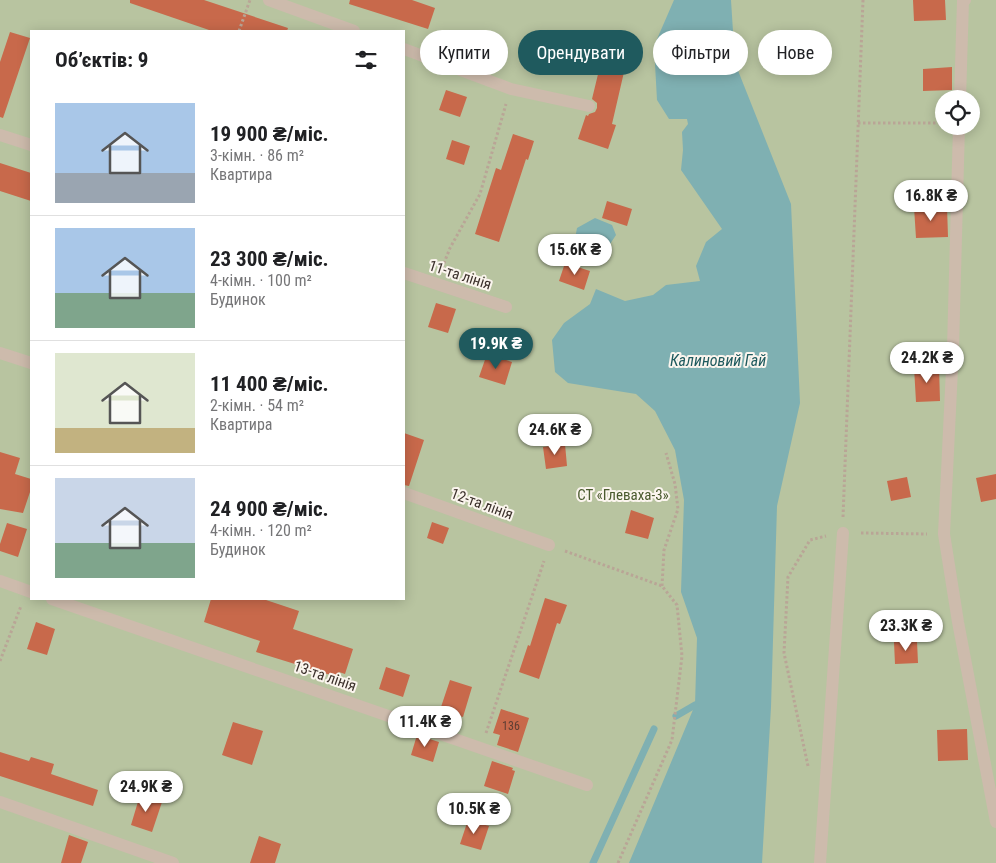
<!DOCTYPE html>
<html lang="uk">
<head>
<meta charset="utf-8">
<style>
  :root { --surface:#fff; --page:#f6f6f6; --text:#202124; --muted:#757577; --line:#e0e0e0; --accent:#1f5a5e }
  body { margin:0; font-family:"Roboto Condensed",sans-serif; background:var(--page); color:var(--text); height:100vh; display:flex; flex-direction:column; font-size:19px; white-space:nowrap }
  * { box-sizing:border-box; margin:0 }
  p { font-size:16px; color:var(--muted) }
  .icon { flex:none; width:28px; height:28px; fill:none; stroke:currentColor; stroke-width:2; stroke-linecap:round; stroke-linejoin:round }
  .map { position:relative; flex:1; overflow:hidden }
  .panel { position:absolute; left:30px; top:30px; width:375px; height:570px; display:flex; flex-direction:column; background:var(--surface); border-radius:0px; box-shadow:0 2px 12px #0003 }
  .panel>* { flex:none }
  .hud { position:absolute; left:420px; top:30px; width:475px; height:45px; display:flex; gap:10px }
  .buttons { position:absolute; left:935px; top:90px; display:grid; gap:10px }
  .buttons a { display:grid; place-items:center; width:45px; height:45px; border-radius:50%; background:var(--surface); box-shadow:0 2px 12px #0003; font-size:25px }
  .price { position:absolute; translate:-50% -42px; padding:0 11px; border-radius:18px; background:#fff; color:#222; font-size:16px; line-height:32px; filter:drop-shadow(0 1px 2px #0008) }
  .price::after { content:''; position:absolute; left:50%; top:30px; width:15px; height:11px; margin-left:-8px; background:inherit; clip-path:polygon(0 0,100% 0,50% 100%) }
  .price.current { background:var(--accent); color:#fff }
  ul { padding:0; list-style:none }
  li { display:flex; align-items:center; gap:15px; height:125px; padding:0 25px }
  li+li { border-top:1px solid var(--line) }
  li span { display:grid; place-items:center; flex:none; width:140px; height:100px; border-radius:0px; color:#555 }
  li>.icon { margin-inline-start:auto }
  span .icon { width:60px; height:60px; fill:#fffc; stroke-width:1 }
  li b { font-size:21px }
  h2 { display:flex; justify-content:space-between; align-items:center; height:60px; padding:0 25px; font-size:21px }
  .tag { padding:0 18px; border-radius:22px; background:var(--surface); box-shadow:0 2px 12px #0003; font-size:18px; line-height:45px }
  .tag.current { background:var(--accent); color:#fff }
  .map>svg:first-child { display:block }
  .green { fill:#b8c4a0; fill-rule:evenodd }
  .water { fill:#7fb0b2 }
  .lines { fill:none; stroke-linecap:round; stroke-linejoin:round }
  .stream { stroke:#7fb0b2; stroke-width:7 }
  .building { fill:#c8694b }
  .path { stroke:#b9a596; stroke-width:3; stroke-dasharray:2.5 2.5; stroke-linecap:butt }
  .minor { stroke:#cdbbac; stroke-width:12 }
  .labels { text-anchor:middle; stroke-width:4; stroke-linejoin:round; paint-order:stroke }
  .number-label { font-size:12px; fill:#5e3e33 }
  .street-label { font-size:15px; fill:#3b302b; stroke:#fbf5ee }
  .park-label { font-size:15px; fill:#4a5a2e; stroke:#fbf5ee }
  .water-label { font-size:16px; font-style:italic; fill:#1f5a5e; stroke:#fbf5ee }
</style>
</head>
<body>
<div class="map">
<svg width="996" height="863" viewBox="0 0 996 863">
  <rect width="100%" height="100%" fill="#f4ebe1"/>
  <path class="green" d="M0 0H996V863H0ZM31 31H404V599H31ZM944 99H971V126H944Z"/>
  <path class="water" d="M674 0H731L735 63 791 204 800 403 777 506 771 707 762 863H629L695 705 697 638 681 592 684 500 675 450 655 411 636 394 568 383 555 372 552 340 564 323 590 304 596 289 625 301 653 295 666 285 700 281 696 266 706 242 722 229 681 170 683 150 682 132 688 124 687 119H669L657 100 654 46Z
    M595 218 612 225 616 235 608 247 590 256 588 245 574 244 577 228Z"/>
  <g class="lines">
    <path class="stream" d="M676 716 695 705
      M593 863 654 729"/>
  </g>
  <path class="building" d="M130 0H204L288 28 287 31H212L130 3Z
    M350 0H412L435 8 428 29 349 4Z
    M913 0H945L946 20 914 21Z
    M10 32 30 38 3 118 0 117V62Z
    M572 39 582 60 555 73 545 52Z
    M600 66 624 72 612 124 616 125 608 149 578 139 586 115 588 116 589 114 595 112 597 108V103L592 99Z
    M952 67V90L923 91V69Z
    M446 90 467 97 460 117 439 110Z
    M513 134 534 141 528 160 526 159 499 242 475 234 496 168 501 170Z
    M452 140 470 146 464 165 446 159Z
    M0 163 31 173V201L0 191Z
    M607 201 632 209 627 226 602 218Z
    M947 206 948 237 916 238 914 207Z
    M565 263 590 271 584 290 559 281Z
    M436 303 456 309 448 333 428 327Z
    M487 354 512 362 505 385 479 377Z
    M939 366 940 401 916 402 914 367Z
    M404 433 424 440 409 486 404 485Z
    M565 444 567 466 546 469 543 447Z
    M0 452 20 458 15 474 31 479V489L23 513 0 509Z
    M996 474V499L981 502 976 478Z
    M907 477 911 497 891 501 887 481Z
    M631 510 654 518 648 539 625 533Z
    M432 522 449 528 443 544 427 538Z
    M7 523 27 529 18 557 0 551V544Z
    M545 598 567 605 560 624 557 623 539 679 519 672 528 645 530 646Z
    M211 599H263L299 611 293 629 353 649 345 674 339 672 337 677 256 652 260 641 204 622Z
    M36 622 55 629 47 655 27 649Z
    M917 641 918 663 895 664 894 642Z
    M386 667 410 675 403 697 379 689Z
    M450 680 472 687 463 717 440 710Z
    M501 709 529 718 518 752 497 745 500 735 493 733Z
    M233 722 263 731 252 765 222 755Z
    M967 729 968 760 938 761 937 730Z
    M417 735 439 742 433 762 411 755Z
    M0 752 29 761 31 757 54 764 51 774 98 790 93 806 0 776Z
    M492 761 513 768 512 770 515 771 508 794 484 786Z
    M140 795 162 802 152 832 131 825Z
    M468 820 489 826 481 850 460 844Z
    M69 835 88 842 81 863H61Z
    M259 836 281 844 275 863H250Z"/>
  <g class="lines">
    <path class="path" d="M239 31 250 0
      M858 123H942
      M442 268 450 248 480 194 506 104
      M843 517 863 0
      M861 533 927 534
      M565 551 662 586 677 605 682 656 672 740 618 863
      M662 586 664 550 678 509 675 484 666 453
      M0 661 21 606
      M486 733 544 561
      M808 766 784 653 788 577 810 540 826 536"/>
    <path class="minor" d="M269 0 354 31
      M404 49 511 89 589 106
      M960 99 963 1 965 0
      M959 126 953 348 944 534 958 622 996 822
      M0 135 31 145
      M404 273 506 307
      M0 353 31 363
      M404 493 549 545
      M0 581 31 592
      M52 599 587 785
      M0 802 173 863
      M820 863 843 533"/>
  </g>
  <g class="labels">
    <g class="number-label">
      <text x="511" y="730">136</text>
    </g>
    <g class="street-label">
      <text transform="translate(460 275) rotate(18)" y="5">11-та лінія</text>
      <text transform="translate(482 504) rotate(20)" y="5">12-та лінія</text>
      <text transform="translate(325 676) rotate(19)" y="5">13-та лінія</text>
    </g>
    <g class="park-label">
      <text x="623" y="500">СТ «Глеваха-3»</text>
    </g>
    <g class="water-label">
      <text x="718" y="366">Калиновий Гай</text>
    </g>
  </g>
</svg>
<div class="buttons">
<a><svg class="icon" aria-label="locate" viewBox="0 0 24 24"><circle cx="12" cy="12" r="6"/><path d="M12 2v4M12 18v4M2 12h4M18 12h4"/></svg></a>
</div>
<b class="price" style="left:931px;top:222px">16.8K ₴</b>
<b class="price" style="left:575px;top:276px">15.6K ₴</b>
<b class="price current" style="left:496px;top:370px">19.9K ₴</b>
<b class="price" style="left:927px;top:384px">24.2K ₴</b>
<b class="price" style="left:555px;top:456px">24.6K ₴</b>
<b class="price" style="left:906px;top:652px">23.3K ₴</b>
<b class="price" style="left:425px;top:748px">11.4K ₴</b>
<b class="price" style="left:146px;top:813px">24.9K ₴</b>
<b class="price" style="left:474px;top:835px">10.5K ₴</b>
<div class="hud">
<a class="tag">Купити</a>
<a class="tag current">Орендувати</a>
<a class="tag">Фільтри</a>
<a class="tag">Нове</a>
</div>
<section class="panel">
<h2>Об’єктів: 9<svg class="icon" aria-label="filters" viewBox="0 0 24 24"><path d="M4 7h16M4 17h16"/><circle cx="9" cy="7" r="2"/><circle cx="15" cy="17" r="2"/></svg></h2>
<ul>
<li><span style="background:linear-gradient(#a9c7e8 70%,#9aa5b1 0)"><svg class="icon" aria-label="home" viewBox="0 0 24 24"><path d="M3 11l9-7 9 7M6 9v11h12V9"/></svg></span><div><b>19 900 ₴/міс.</b><p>3-кімн. · 86 m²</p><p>Квартира</p></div></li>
<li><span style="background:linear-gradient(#a9c7e8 65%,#7fa58c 0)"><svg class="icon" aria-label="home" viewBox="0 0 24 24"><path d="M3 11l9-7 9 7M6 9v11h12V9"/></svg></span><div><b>23 300 ₴/міс.</b><p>4-кімн. · 100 m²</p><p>Будинок</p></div></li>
<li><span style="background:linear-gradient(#dfe7d0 75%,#c2b280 0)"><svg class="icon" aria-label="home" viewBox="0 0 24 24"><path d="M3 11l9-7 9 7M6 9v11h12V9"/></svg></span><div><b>11 400 ₴/міс.</b><p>2-кімн. · 54 m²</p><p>Квартира</p></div></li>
<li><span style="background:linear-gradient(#c9d6e8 65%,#7fa58c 0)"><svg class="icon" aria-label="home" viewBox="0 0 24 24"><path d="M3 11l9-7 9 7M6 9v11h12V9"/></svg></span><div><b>24 900 ₴/міс.</b><p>4-кімн. · 120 m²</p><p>Будинок</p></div></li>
</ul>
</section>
</div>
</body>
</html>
